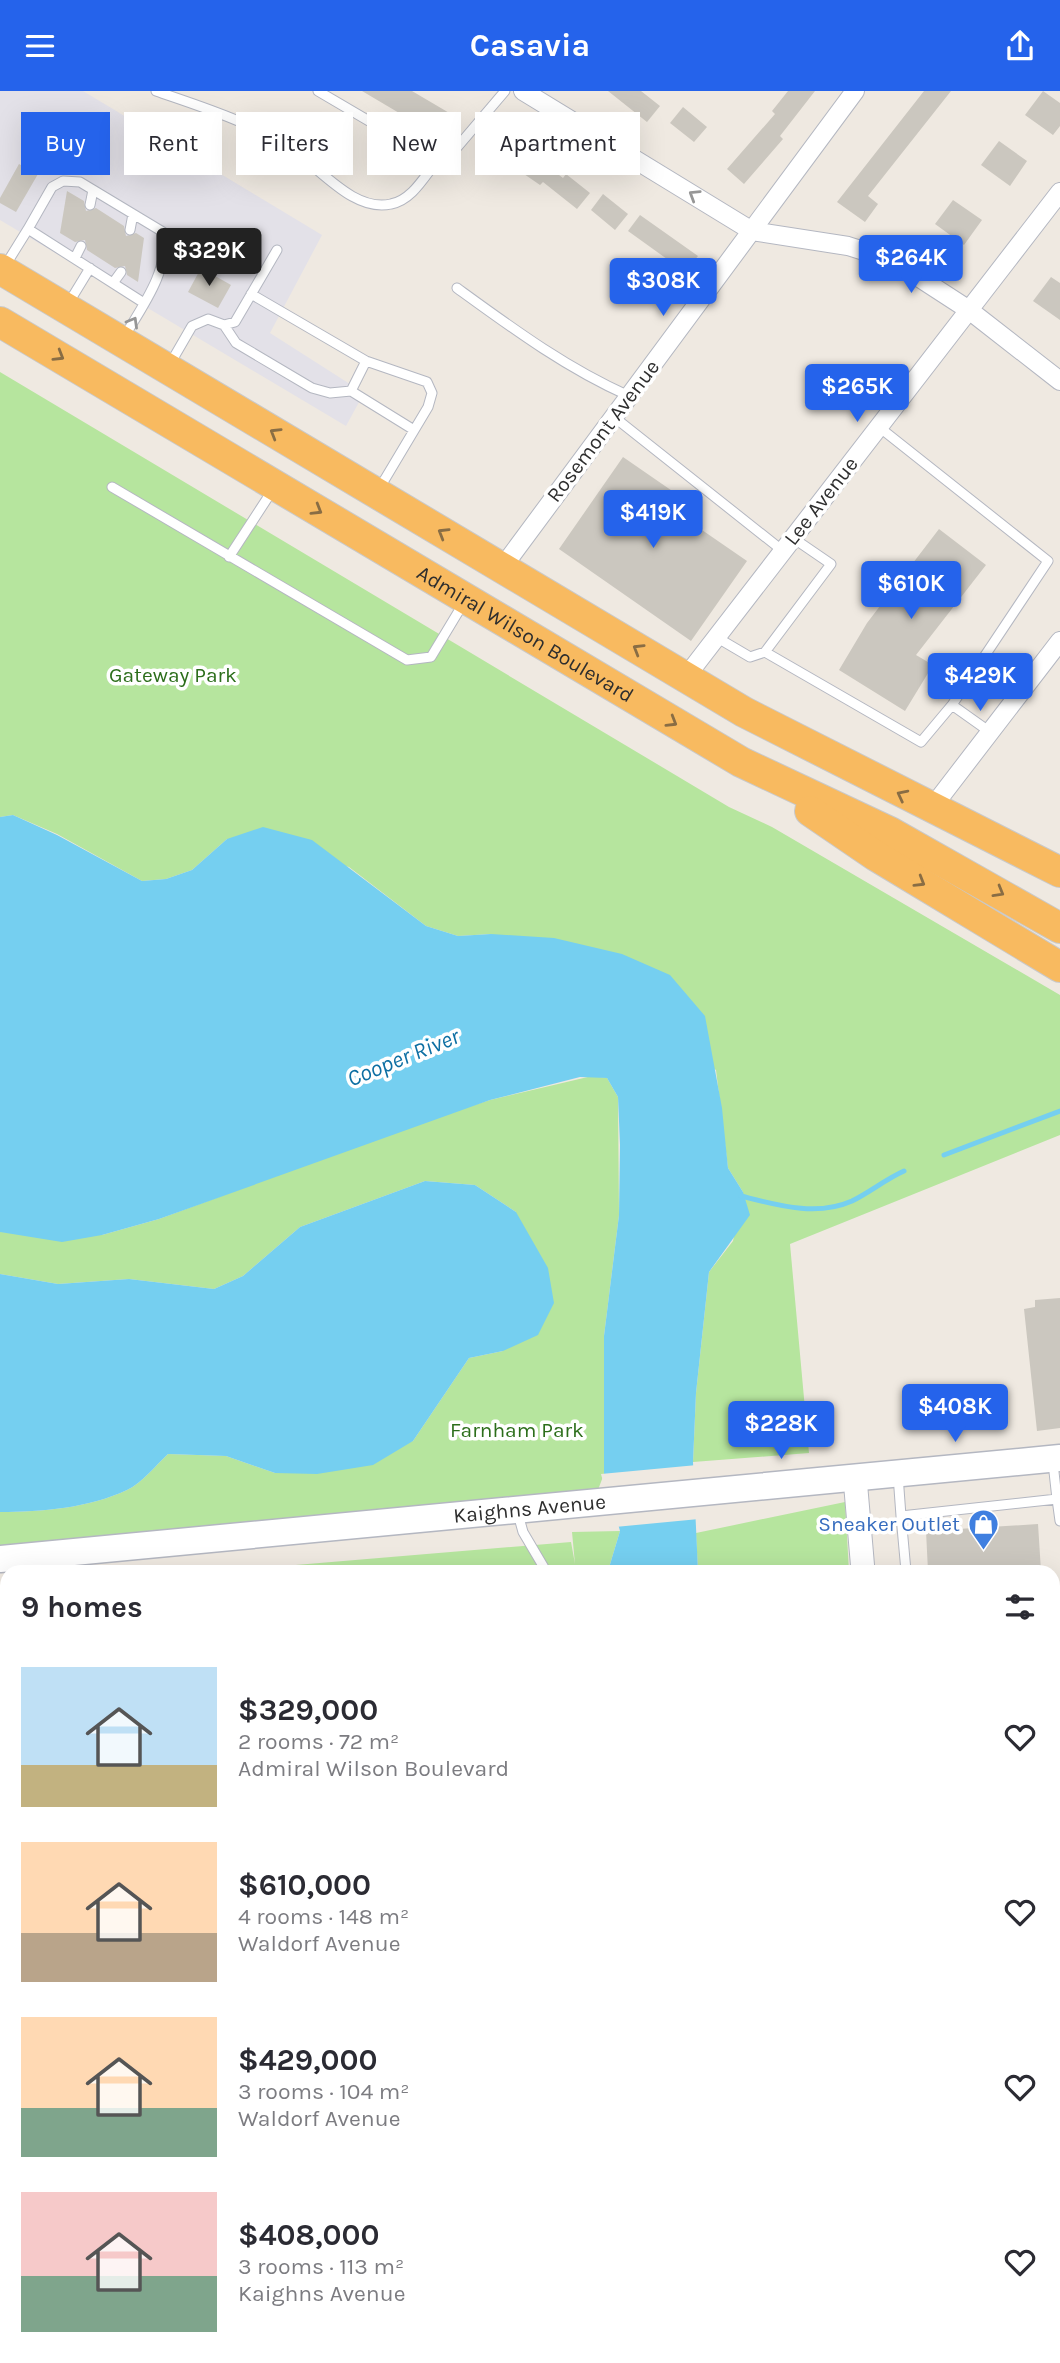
<!DOCTYPE html>
<html lang="en">
<head>
<meta charset="utf-8">
<style>
  :root { --surface:#fff; --page:#f2f2f3; --text:#2b2b33; --muted:#7c7c81; --accent:#2563eb }
  body { margin:0; font-family:Karla,sans-serif; background:var(--page); color:var(--text); height:100vh; display:flex; flex-direction:column; font-size:26px; white-space:nowrap }
  * { box-sizing:border-box; margin:0 }
  p { font-size:23px; color:var(--muted) }
  .icon { flex:none; width:38px; height:38px; fill:none; stroke:currentColor; stroke-width:2; stroke-linecap:round; stroke-linejoin:round }
  .map { position:relative; flex:1; overflow:hidden }
  .details { position:absolute; left:0px; top:1474px; width:1060px; height:800px; display:flex; flex-direction:column; background:var(--surface); border-radius:21px 21px 0 0; box-shadow:0 7px 28px #0002 }
  .details>* { flex:none }
  .hud { position:absolute; left:21px; top:21px; width:700px; height:63px; display:flex; gap:14px }
  .price { position:absolute; translate:-50% -60px; padding:0 16px; border-radius:7px; background:var(--accent); color:#fff; font-size:23px; line-height:46px; filter:drop-shadow(0 2px 4px #0008) }
  .price::after { content:''; position:absolute; left:50%; top:42px; width:21px; height:16px; margin-left:-10px; background:inherit; clip-path:polygon(0 0,100% 0,50% 100%) }
  .price.active { background:#222; color:#fff }
  ul { padding:0; list-style:none }
  li { display:flex; align-items:center; gap:21px; height:175px; padding:0 21px }
  li span { display:grid; place-items:center; flex:none; width:196px; height:140px; border-radius:0px; color:#555 }
  li>.icon { margin-inline-start:auto }
  span .icon { width:84px; height:84px; fill:#fffc; stroke-width:1 }
  li b { font-size:30px }
  h2 { display:flex; justify-content:space-between; align-items:center; height:84px; padding:0 21px; font-size:30px }
  .tag { padding:0 24px; border-radius:0px; background:var(--surface); box-shadow:0 7px 28px #0002; font-size:24px; line-height:63px }
  .tag.active { background:var(--accent); color:#fff }
  header { display:flex; justify-content:space-between; align-items:center; height:91px; padding:0 21px; background:var(--accent); color:#fff; font-size:32px; font-weight:700 }
  .map>svg:first-child { display:block }
  .industrial { fill:#e3e1e8 }
  .green { fill:#b6e59e }
  .water { fill:#75cff0 }
  .pier { fill:#efe9e1 }
  .lines { fill:none; stroke-linecap:round; stroke-linejoin:round }
  .stream { stroke:#75cff0; stroke-width:5 }
  .building { fill:#cbc7bf }
  .service-casing { stroke:#b4b7c1; stroke-width:11 }
  .minor-casing { stroke:#b4b7c1; stroke-width:20 }
  .tertiary-casing { stroke:#b4b7c1; stroke-width:25 }
  .secondary-casing { stroke:#b4b7c1; stroke-width:29 }
  .trunk-casing { stroke:#c9c9c9; stroke-width:32 }
  .service { stroke:#fff; stroke-width:9 }
  .minor { stroke:#fff; stroke-width:18 }
  .tertiary { stroke:#fff; stroke-width:23 }
  .secondary { stroke:#fff; stroke-width:26 }
  .trunk { stroke:#f8ba60; stroke-width:30 }
  .oneway { stroke:#969696 }
  .oneway2 { stroke:#896d44 }
  .labels { text-anchor:middle; stroke-width:7; stroke-linejoin:round; paint-order:stroke }
  .street-label { font-size:21px; fill:#2e2e2e; stroke:#fff }
  .park-label { font-size:21px; fill:#2c6e1b; stroke:#fff }
  .shop-label { font-size:21px; fill:#366cbe; stroke:#fff; text-anchor:end }
  .water-label { font-size:23px; font-style:italic; fill:#0d6fa3; stroke:#fff }
</style>
</head>
<body>
<header><svg class="icon" aria-label="menu" viewBox="0 0 24 24"><path d="M4 6h16M4 12h16M4 18h16"/></svg>Casavia<svg class="icon" aria-label="share" viewBox="0 0 24 24"><path d="M12 15V3M7 8l5-5 5 5M5 13v7h14v-7"/></svg></header>
<div class="map">
<svg width="1060" height="2272" viewBox="0 0 1060 2272">
  <rect width="100%" height="100%" fill="#efe9e1"/>
  <path class="industrial" d="M0 0H83L322 144 270 242 364 302 346 335 0 129Z"/>
  <path class="green" d="M0 281 729 716 772 736 1060 904V1044L790 1153 809 1362 693 1371 696 1302 709 1181 733 1150 743 1101 728 1077 716 979 491 843 458 845 426 835 349 776 227 748 192 779 166 788 142 790 57 743 13 724 0 726Z
    M592 985 607 987 618 1006 619 1124 604 1245V1383L593 1412 0 1468V1421C42 1421 89 1417 127 1399 142 1392 156 1374 168 1363L226 1365 275 1382 413 1350 469 1267 503 1260 516 1121 475 1094 425 1090 300 1136 243 1185 214 1198 129 1188 58 1193 0 1183V1141L102 1144 159 1128 433 1027 490 1009Z
    M845 1411 849 1480H698L696 1442Z
    M620 1440 608 1480H223L571 1451 575 1473 572 1441Z
    M7 1499V2170L0 2164V1500Z
    M1054 1827 1060 1828V2272H944L945 2266H1054Z
    M7 2193V2263L0 2271V2203Z
    M683 2266H760V2272H680Z"/>
  <path class="water" d="M13 724 57 744 142 790 166 788 192 779 227 748 263 736 312 749 426 835 458 845 491 843 554 847 622 863 670 884 705 925 722 1017 728 1077 743 1101 750 1124 709 1181 696 1302 693 1371 698 1480H608L620 1440 604 1383V1245L619 1124 620 1054 618 1006 607 987 580 986 490 1009 159 1128 102 1144 62 1151 0 1141V726Z
    M425 1090 475 1094 516 1121 548 1177 554 1212 538 1244 503 1260 469 1267 413 1350 373 1374 317 1383 275 1382 226 1365 168 1363C156 1374 142 1392 127 1399 89 1417 42 1421 0 1421V1183L58 1193 129 1188 214 1198 243 1185 300 1136Z
    M7 2264V2266H683L680 2272H0Z"/>
  <path class="pier" d="M697 1374 699 1428 615 1436 601 1383Z"/>
  <g class="lines">
    <path class="stream" d="M944 1064 1060 1020
      M741 1105C777 1114 816 1126 852 1110 870 1101 886 1088 904 1080"/>
  </g>
  <path class="building" d="M362 0H412L451 23 438 45Z
    M608 0H641L660 15 647 31Z
    M788 0H815L780 45 783 48 744 93 727 78 775 23 772 20Z
    M924 0H951L868 105 878 113 865 131 837 111Z
    M1043 0 1060 12V35L1053 44 1025 24Z
    M683 16 707 36 694 51 670 32Z
    M495 38 525 63 528 60 563 87 566 83 590 102 577 118 543 91 540 94 482 54Z
    M999 50 1027 70 1010 95 981 74Z
    M19 73 38 83 16 121 0 112V107Z
    M67 100 84 110 86 120 96 117 124 135 126 145 136 142 144 147 138 191 127 184 125 175 115 177 87 159 85 149 75 151 60 142Z
    M603 103 628 123 615 139 591 119Z
    M953 109 982 129 964 154 935 133Z
    M640 124 698 165 685 181 628 140Z
    M201 177 231 194 218 217 188 201Z
    M1051 186 1060 192V229L1033 210Z
    M623 366 694 415 686 428 747 470 691 550 559 458Z
    M939 438 986 474 916 564 933 574 905 620 839 579 867 532Z
    M1060 1207V1337L1037 1340 1024 1218 1035 1216V1209Z
    M1038 1433 1041 1480H928L926 1440Z"/>
  <g class="lines">
    <defs>
      <path id="service" d="M156 0C205 17 255 32 298 63 324 82 356 121 391 113 412 109 424 86 437 70
        M318 0 437 70 448 67 505 0
        M90 114 93 99
        M130 139 133 123
        M75 167 81 155
        M5 175 28 138
        M113 192 121 181
        M457 197C512 237 566 277 629 305
        M251 203 366 270 427 291 432 302 428 316 379 398
        M68 213 90 177
        M224 234 236 252 312 297 330 302 351 300 366 270
        M124 246C142 216 171 177 163 141L80 91 63 90 52 96 28 138 144 212
        M170 273 192 235 208 228 224 234 235 231 277 159
        M351 300 414 339
        M614 326 783 460
        M879 336 1048 470 952 614
        M112 396 407 569 431 566 463 513
        M793 447 831 473 765 561 921 651 952 614 990 641
        M229 466 274 397
        M716 546 750 566 765 561
        M1053 1372 1057 1408
        M898 1384 901 1425
        M518 1423 523 1441 546 1480
        M906 1480 901 1425 1057 1408 1060 1430
        M1054 1616H1060
        M1060 1808V1810
        M0 1974 7 1982
        M0 2190 7 2182
        M1047 2266 1053 2272"/>
      <path id="minor" d="M523 0 752 140 848 155 892 169 969 219 1060 290
        M502 477 855 0
        M685 587 1060 101
        M931 718 1060 550"/>
      <path id="tertiary" d="M855 1387 863 1480
        M776 2266V2272"/>
      <g id="secondary">
        <path id="s1" d="M0 1468 1060 1367"/>
      </g>
      <g id="trunk">
        <path d="M0 178 744 621 1060 781"/>
        <path id="s2" d="M0 231 741 671 890 741 1060 837"/>
        <path d="M810 720 876 765 1060 876"/>
      </g>
    </defs>
    <use href="#service" class="service-casing"/>
    <use href="#minor" class="minor-casing"/>
    <use href="#tertiary" class="tertiary-casing"/>
    <use href="#secondary" class="secondary-casing"/>
    <use href="#trunk" class="trunk-casing"/>
    <use href="#service" class="service"/>
    <use href="#minor" class="minor"/>
    <use href="#tertiary" class="tertiary"/>
    <use href="#secondary" class="secondary"/>
    <use href="#trunk" class="trunk"/>
  </g>
  <defs><path id="oneway-chevron" d="M-2-3.5L2.5 0L-2 3.5" fill="none" stroke-width="1.6" stroke-linecap="round" stroke-linejoin="round" transform="scale(1.75)"/></defs>
  <g class="oneway">
    <use href="#oneway-chevron" transform="translate(694 104) rotate(-148)"/>
    <use href="#oneway-chevron" transform="translate(133 231) rotate(-60)"/>
  </g>
  <g class="oneway2">
    <use href="#oneway-chevron" transform="translate(59 265) rotate(31)"/>
    <use href="#oneway-chevron" transform="translate(275 342) rotate(-149)"/>
    <use href="#oneway-chevron" transform="translate(317 419) rotate(31)"/>
    <use href="#oneway-chevron" transform="translate(443 442) rotate(-149)"/>
    <use href="#oneway-chevron" transform="translate(638 558) rotate(-149)"/>
    <use href="#oneway-chevron" transform="translate(672 631) rotate(31)"/>
    <use href="#oneway-chevron" transform="translate(902 704) rotate(-153)"/>
    <use href="#oneway-chevron" transform="translate(920 791) rotate(31)"/>
    <use href="#oneway-chevron" transform="translate(999 801) rotate(30)"/>
  </g>
  <defs>
    <symbol id="shop-pin" viewBox="-11 -11 22 30"><path d="M0 17L-7.5 6A9.5 9.5 0 1 1 7.5 6Z" fill="#3f7fe0" stroke="#fff"/><path d="M-5-2.5h2.3a2.7 3.5 0 0 1 5.4 0H5L5.5 6h-11ZM-1.5-2.5h3a1.5 2.3 0 0 0-3 0Z" fill="#fff"/></symbol>
  </defs>
  <g fill-rule="evenodd">
    <use href="#shop-pin" x="966" y="1416" width="35" height="47"/>
  </g>
  <g class="labels">
    <g class="street-label">
      <text transform="translate(603 340) rotate(-53)" y="7">Rosemont Avenue</text>
      <text transform="translate(821 410) rotate(-52)" y="7">Lee Avenue</text>
      <text dy="7" stroke="none"><textPath href="#s2" startOffset="611">Admiral Wilson Boulevard</textPath></text>
      <text dy="7" stroke="none"><textPath href="#s1" startOffset="532">Kaighns Avenue</textPath></text>
    </g>
    <g class="park-label">
      <text x="173" y="591">Gateway Park</text>
      <text x="517" y="1346">Farnham Park</text>
    </g>
    <g class="shop-label">
      <text x="960" y="1440">Sneaker Outlet</text>
    </g>
    <g class="water-label">
      <text transform="translate(403 966) rotate(-22)" y="8">Cooper River</text>
    </g>
  </g>
</svg>
<b class="price active" style="left:209px;top:197px">$329K</b>
<b class="price" style="left:911px;top:204px">$264K</b>
<b class="price" style="left:663px;top:227px">$308K</b>
<b class="price" style="left:857px;top:333px">$265K</b>
<b class="price" style="left:653px;top:459px">$419K</b>
<b class="price" style="left:911px;top:530px">$610K</b>
<b class="price" style="left:980px;top:622px">$429K</b>
<b class="price" style="left:955px;top:1353px">$408K</b>
<b class="price" style="left:781px;top:1370px">$228K</b>
<div class="hud">
<a class="tag active">Buy</a>
<a class="tag">Rent</a>
<a class="tag">Filters</a>
<a class="tag">New</a>
<a class="tag">Apartment</a>
</div>
<section class="details">
<h2>9 homes<svg class="icon" aria-label="filters" viewBox="0 0 24 24"><path d="M4 7h16M4 17h16"/><circle cx="9" cy="7" r="2"/><circle cx="15" cy="17" r="2"/></svg></h2>
<ul>
<li><span style="background:linear-gradient(#bfe0f5 70%,#c2b280 0)"><svg class="icon" aria-label="home" viewBox="0 0 24 24"><path d="M3 11l9-7 9 7M6 9v11h12V9"/></svg></span><div><b>$329,000</b><p>2 rooms · 72 m²</p><p>Admiral Wilson Boulevard</p></div><svg class="icon" aria-label="heart" viewBox="0 0 24 24"><path d="M12 20l-8-8c-3-5 5-10 8-4 3-6 11-1 8 4z"/></svg></li>
<li><span style="background:linear-gradient(#ffd9b3 65%,#b9a48a 0)"><svg class="icon" aria-label="home" viewBox="0 0 24 24"><path d="M3 11l9-7 9 7M6 9v11h12V9"/></svg></span><div><b>$610,000</b><p>4 rooms · 148 m²</p><p>Waldorf Avenue</p></div><svg class="icon" aria-label="heart" viewBox="0 0 24 24"><path d="M12 20l-8-8c-3-5 5-10 8-4 3-6 11-1 8 4z"/></svg></li>
<li><span style="background:linear-gradient(#ffd9b3 65%,#7fa58c 0)"><svg class="icon" aria-label="home" viewBox="0 0 24 24"><path d="M3 11l9-7 9 7M6 9v11h12V9"/></svg></span><div><b>$429,000</b><p>3 rooms · 104 m²</p><p>Waldorf Avenue</p></div><svg class="icon" aria-label="heart" viewBox="0 0 24 24"><path d="M12 20l-8-8c-3-5 5-10 8-4 3-6 11-1 8 4z"/></svg></li>
<li><span style="background:linear-gradient(#f6c9c9 60%,#7fa58c 0)"><svg class="icon" aria-label="home" viewBox="0 0 24 24"><path d="M3 11l9-7 9 7M6 9v11h12V9"/></svg></span><div><b>$408,000</b><p>3 rooms · 113 m²</p><p>Kaighns Avenue</p></div><svg class="icon" aria-label="heart" viewBox="0 0 24 24"><path d="M12 20l-8-8c-3-5 5-10 8-4 3-6 11-1 8 4z"/></svg></li>
</ul>
</section>
</div>
</body>
</html>
